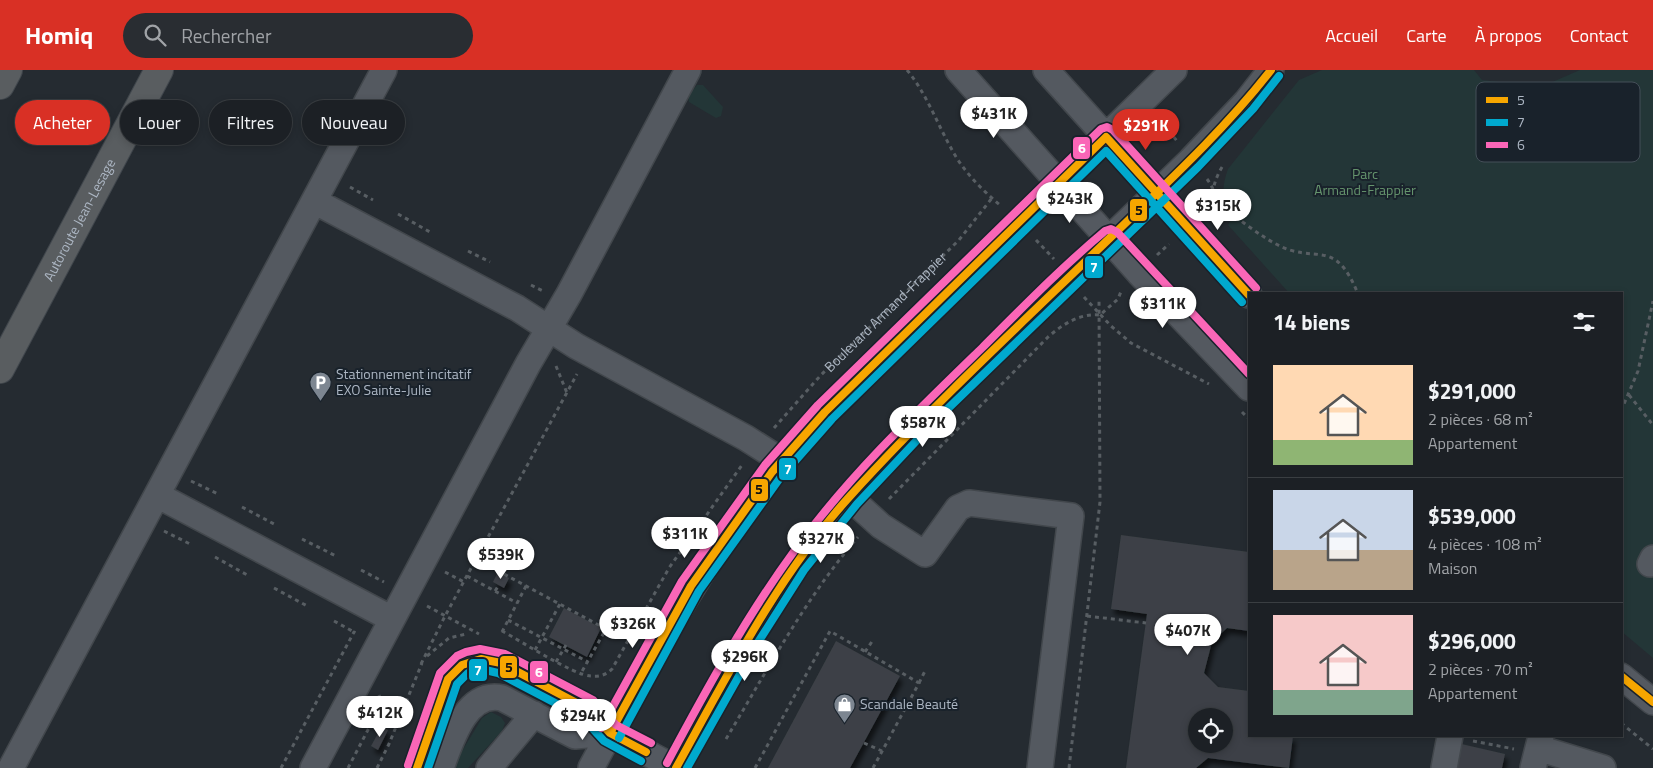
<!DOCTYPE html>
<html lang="fr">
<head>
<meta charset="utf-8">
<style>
  :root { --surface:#1c2025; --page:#292d32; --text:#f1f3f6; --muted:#a0a3a7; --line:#3a3e42; --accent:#d93025 }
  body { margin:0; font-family:"Titillium Web",sans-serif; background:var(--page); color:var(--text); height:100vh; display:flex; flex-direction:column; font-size:19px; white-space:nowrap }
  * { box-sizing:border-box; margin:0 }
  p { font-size:16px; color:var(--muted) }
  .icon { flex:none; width:28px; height:28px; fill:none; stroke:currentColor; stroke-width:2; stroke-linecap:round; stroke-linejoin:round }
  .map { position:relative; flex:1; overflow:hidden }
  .drawer { position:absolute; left:1248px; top:222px; width:375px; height:445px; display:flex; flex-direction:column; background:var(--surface); border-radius:0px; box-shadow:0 2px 8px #0003,0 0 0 1px var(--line) }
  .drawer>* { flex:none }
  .top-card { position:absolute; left:15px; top:30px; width:475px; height:45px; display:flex; gap:10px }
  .fabs { position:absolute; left:1188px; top:638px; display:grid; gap:10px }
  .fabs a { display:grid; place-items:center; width:45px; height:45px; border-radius:50%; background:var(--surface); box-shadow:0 2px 8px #0003,0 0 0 1px var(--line); font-size:25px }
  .price { position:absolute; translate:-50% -42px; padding:0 11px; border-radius:18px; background:#fff; color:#222; font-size:16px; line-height:32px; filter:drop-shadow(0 1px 2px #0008) }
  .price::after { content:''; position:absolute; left:50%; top:30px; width:15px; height:11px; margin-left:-8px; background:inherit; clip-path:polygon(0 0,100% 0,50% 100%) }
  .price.on { background:var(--accent); color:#fff }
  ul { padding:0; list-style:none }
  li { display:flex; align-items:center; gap:15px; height:125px; padding:0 25px }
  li+li { border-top:1px solid var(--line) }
  li span { display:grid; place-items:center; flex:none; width:140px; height:100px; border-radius:0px; color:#555 }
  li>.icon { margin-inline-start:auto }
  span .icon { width:60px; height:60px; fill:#fffc; stroke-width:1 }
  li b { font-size:21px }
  h2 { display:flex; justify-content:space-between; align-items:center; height:60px; padding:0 25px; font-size:21px }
  .pill { padding:0 18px; border-radius:22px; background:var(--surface); box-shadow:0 2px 8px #0003,0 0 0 1px var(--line); font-size:18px; line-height:45px }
  .pill.on { background:var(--accent); color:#fff }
  header { display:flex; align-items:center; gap:30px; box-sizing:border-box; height:70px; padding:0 25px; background:var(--accent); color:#fff }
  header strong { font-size:24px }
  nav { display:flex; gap:28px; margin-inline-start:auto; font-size:18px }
  .search { width:350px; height:45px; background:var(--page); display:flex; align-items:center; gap:12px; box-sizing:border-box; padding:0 18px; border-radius:28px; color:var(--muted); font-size:19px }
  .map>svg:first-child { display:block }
  .green { fill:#233637 }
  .building { fill:#3c4146; fill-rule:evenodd; filter:url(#shadow) }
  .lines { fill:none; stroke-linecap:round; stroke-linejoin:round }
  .minor-casing { stroke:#42474c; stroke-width:28 }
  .highway-casing { stroke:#41474d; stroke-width:30 }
  .path { stroke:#585e63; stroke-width:3; stroke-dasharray:4 4; stroke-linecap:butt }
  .minor { stroke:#545960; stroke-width:25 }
  .highway { stroke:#595d60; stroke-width:28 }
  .bus-1-casing { stroke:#19222b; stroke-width:11 }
  .bus-2-casing { stroke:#19222b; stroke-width:11 }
  .bus-3-casing { stroke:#19222b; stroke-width:11 }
  .bus-1 { stroke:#f7a600; stroke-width:8 }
  .bus-2 { stroke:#00a9ce; stroke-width:8 }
  .bus-3 { stroke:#fa66b7; stroke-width:8 }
  .labels { text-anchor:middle; stroke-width:4; stroke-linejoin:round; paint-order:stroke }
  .park-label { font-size:14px; fill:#65946d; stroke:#19222b }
  .street-label { font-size:14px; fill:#adb7c4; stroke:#19222b }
  .poi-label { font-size:14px; fill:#adb7c4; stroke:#19222b; text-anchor:start }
  .key { fill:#19222b; stroke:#454f59; stroke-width:1 }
  .key-label { font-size:14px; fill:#adb7c4 }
  .line-badge { stroke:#19222b; stroke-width:2 }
  .badge-label { font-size:14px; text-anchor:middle; font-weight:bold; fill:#fff }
  .pale-badge-label { font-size:14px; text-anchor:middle; font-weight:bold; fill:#111 }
</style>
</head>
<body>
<header>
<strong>Homiq</strong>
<div class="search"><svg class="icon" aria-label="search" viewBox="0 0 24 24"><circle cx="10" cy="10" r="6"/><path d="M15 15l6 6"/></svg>Rechercher</div>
<nav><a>Accueil</a><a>Carte</a><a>À propos</a><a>Contact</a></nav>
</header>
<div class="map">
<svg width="1653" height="698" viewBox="0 0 1653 698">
  <defs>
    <filter id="shadow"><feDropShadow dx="3" dy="5.5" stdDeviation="2.5" flood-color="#0009"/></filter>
  </defs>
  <rect width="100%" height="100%" fill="#252b31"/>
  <path class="green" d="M1322 0H1474L1482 10 1541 17 1580 0H1653V588L1621 561V224H1290L1228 155 1231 150C1222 131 1221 118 1228 99L1299 10Z
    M697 15H703L723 37 721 46 716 48 689 32 688 26Z
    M491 642 501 647 505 653 502 661 468 698H454L456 691 482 648Z"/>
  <path class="building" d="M1121 465 1249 482V561L1227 558 1212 572 1204 603 1218 617 1249 621V666H1293L1289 698 1208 688 1196 698H1126L1147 544 1111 539ZM1196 646H1224V674H1196Z
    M498 502 509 508 504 518 493 512Z
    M564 538 601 558 587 587 549 567Z
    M836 571 900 606 850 698H768Z
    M382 656 388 660 378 680 371 676Z
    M1457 673 1505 684 1502 698H1452Z"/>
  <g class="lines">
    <defs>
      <path id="minor" d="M958 0 1139 203 1249 318
        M1046 0 1249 225
        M314 131 517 238 576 276 746 368 782 391
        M157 425 392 549
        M849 427 881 456 925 484 958 438 969 433 1071 446 1040 698
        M1650 494 1653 488
        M1621 606 1653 632
        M1538 678 1603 698
        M11 698 384 0
        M313 698 528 294 569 224 688 0
        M417 698 448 609 462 595 469 591 481 589 501 593 588 639 610 663 675 698
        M441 698C451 671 466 620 502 628L575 666 610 663
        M489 698 534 644
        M591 698C661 568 723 450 825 342L1174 0
        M676 698 748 569 796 494 849 427 928 344 1191 90 1246 32 1271 0
        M1444 698 1450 666
        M1533 698 1541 666"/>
      <g id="highway">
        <path d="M0 15 8 0"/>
        <path id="s2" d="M0 299 159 0"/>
      </g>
    </defs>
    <use href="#minor" class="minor-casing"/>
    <use href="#highway" class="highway-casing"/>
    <g class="path">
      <path d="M907 0C926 23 936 51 951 78 963 101 981 119 1001 136"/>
      <path d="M1159 48 1177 71"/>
      <path d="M1207 109C1213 117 1216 128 1223 135 1233 146 1262 167 1276 174 1316 196 1334 165 1358 224"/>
      <path d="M350 117 373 130"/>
      <path d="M1212 135H1222"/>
      <path d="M1205 141 1212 135"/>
      <path d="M398 144 430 162"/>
      <path d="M1219 146C1207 130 1214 109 1224 94"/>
      <path d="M1036 170 1054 189"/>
      <path d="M468 181 490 192"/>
      <path d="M1157 185 1169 174"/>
      <path d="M531 215 543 221"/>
      <path d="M1084 227 1111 256 1131 273 1209 314"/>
      <path d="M556 296 567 323"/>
      <path d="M1629 325 1653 355"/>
      <path d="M1621 341 1638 301 1653 231"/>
      <path d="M1242 342 1249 349"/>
      <path id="s1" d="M774 358 821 305 959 170 992 128"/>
      <path d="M191 411 218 424"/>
      <path d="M889 429 1048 267C1063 254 1080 243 1100 245L1118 229 1122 219"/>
      <path d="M242 437 276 455"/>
      <path d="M164 461 190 474"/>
      <path d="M302 469 336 486"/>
      <path d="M215 487 249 506"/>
      <path d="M476 489 606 559 580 605"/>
      <path d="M361 500 384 512"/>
      <path d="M445 502 464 512"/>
      <path d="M467 506 517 533"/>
      <path d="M274 518 309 537"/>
      <path d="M495 521 499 515"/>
      <path d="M427 536 479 564"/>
      <path d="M1087 546 1146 553"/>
      <path d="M508 550 588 592"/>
      <path d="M334 551 354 562"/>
      <path d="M502 561C521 571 573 605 591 606 599 607 606 605 612 599L669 498 742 395"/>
      <path d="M502 562 526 516"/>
      <path d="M535 580 560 534"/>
      <path d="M865 582 873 570"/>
      <path d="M427 586 449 568 466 564"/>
      <path d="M556 592 566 575"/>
      <path d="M421 594 445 546 577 304"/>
      <path d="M919 613 926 599"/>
      <path d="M382 633 401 644"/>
      <path d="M1621 653 1653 679"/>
      <path d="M726 669C768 599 805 529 858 467"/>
      <path d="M1473 671 1514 679"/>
      <path d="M864 673 882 681"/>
      <path d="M281 698 354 562 358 564"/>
      <path d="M348 698 382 633 379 625"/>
      <path d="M377 698 389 674 422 593"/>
      <path d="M755 698 830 561 919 613 873 698"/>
      <path d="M1069 698 1100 432 1099 228"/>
    </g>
    <use href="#minor" class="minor"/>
    <use href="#highway" class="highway"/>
    <defs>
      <path id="bus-1" d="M1621 606 1653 632
        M610 663 691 516 772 402 825 342 1106 67 1249 225
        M417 698 448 609 462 595 481 589 501 593 588 639 610 663 646 682
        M676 698C728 604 778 505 851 425 934 334 1025 250 1114 164 1169 111 1224 60 1271 0"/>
      <path id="bus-2" d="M619 668 699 521 780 408 832 349 1106 81 1242 232
        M428 698 457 614 468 603 481 599 498 603 582 647 604 671 641 691
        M687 698 757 574 804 500 857 434 935 351 1198 97 1253 39 1279 6"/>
      <path id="bus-3" d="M601 658 682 511 765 395 818 335 1101 59 1107 57 1113 60 1256 218
        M667 693C706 620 746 547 795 480 849 406 916 342 982 278 1022 238 1062 197 1105 161L1111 159 1117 162 1249 304
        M408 695 440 603 457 586 466 582 480 579 505 584 593 630 616 655 651 673"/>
    </defs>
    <use href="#bus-1" class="bus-1-casing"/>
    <use href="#bus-2" class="bus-2-casing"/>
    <use href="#bus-3" class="bus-3-casing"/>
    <use href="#bus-1" class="bus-1"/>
    <use href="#bus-2" class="bus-2"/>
    <use href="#bus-3" class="bus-3"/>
  </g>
  <defs>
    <symbol id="parking-pin" viewBox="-11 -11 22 30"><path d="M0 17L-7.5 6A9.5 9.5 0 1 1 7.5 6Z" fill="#7d8691" stroke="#19222b"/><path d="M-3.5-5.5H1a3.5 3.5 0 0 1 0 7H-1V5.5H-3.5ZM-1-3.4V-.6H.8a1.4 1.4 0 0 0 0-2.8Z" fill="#fff"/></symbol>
    <symbol id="shop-pin" viewBox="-11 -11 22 30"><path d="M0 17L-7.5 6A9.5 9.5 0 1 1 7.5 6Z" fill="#7d8691" stroke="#19222b"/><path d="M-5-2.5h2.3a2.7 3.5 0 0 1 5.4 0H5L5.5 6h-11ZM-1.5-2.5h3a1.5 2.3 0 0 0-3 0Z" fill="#fff"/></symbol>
  </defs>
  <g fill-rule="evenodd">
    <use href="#parking-pin" x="308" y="300" width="25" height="34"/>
    <use href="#shop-pin" x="832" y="622" width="25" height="34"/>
  </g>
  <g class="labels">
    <g class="park-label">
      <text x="1365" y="109">Parc<tspan x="1365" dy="16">Armand-Frappier</tspan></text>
    </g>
    <g class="street-label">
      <text dy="5" stroke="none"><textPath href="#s2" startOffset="169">Autoroute Jean-Lesage</textPath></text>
      <text dy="5" stroke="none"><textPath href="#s1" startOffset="161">Boulevard Armand-Frappier</textPath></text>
    </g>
    <g class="poi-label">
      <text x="336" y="309">Stationnement incitatif<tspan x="336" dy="16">EXO Sainte-Julie</tspan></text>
      <text x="860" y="639">Scandale Beauté</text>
    </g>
  </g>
  <rect x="1476" y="12" width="164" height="80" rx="8" class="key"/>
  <rect x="1486" y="27" width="22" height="6" fill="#f7a600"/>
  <rect x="1486" y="49" width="22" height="7" fill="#00a9ce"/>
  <rect x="1486" y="72" width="22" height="6" fill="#fa66b7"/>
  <g class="key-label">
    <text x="1517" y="35">5</text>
    <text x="1517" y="57">7</text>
    <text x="1517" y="80">6</text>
  </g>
  <g class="line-badge">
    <rect x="1072" y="66" width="19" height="24" rx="5" fill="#fa66b7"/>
    <rect x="1129" y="128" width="19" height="24" rx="5" fill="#f7a600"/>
    <rect x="1084" y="185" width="20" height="24" rx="5" fill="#00a9ce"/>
    <rect x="778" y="387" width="19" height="24" rx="5" fill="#00a9ce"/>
    <rect x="750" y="408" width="19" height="24" rx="5" fill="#f7a600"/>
    <rect x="499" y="585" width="19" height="24" rx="5" fill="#f7a600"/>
    <rect x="468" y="588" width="20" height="24" rx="5" fill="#00a9ce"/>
    <rect x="529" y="590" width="20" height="24" rx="5" fill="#fa66b7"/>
  </g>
  <g class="badge-label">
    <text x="1082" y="83">6</text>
    <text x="1094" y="202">7</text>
    <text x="788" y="404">7</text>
    <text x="478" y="605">7</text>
    <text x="539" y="607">6</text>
  </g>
  <g class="pale-badge-label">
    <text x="1139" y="145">5</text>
    <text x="759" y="424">5</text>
    <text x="509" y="602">5</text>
  </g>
</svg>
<div class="fabs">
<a><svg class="icon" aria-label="locate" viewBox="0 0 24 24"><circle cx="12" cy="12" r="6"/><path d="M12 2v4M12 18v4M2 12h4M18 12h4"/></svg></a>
</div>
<b class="price" style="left:994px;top:69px">$431K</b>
<b class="price on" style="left:1146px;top:81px">$291K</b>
<b class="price" style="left:1070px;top:154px">$243K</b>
<b class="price" style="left:1218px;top:161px">$315K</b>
<b class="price" style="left:1163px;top:259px">$311K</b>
<b class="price" style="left:923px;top:378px">$587K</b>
<b class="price" style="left:685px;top:489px">$311K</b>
<b class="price" style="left:821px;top:494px">$327K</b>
<b class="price" style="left:501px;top:510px">$539K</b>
<b class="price" style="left:633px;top:579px">$326K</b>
<b class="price" style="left:1188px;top:586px">$407K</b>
<b class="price" style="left:745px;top:612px">$296K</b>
<b class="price" style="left:380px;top:668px">$412K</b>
<b class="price" style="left:583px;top:671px">$294K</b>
<div class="top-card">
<a class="pill on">Acheter</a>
<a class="pill">Louer</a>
<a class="pill">Filtres</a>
<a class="pill">Nouveau</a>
</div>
<section class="drawer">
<h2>14 biens<svg class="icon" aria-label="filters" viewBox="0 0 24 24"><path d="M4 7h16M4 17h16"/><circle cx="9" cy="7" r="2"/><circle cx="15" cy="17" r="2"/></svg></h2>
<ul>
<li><span style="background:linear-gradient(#ffd9b3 75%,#8fb573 0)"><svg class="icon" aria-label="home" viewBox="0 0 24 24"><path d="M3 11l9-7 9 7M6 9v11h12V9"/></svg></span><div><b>$291,000</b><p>2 pièces · 68 m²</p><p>Appartement</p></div></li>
<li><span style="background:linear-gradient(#c9d6e8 60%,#b9a48a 0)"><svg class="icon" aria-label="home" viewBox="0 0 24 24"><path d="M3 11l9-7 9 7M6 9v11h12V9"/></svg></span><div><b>$539,000</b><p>4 pièces · 108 m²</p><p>Maison</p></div></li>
<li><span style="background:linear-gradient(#f6c9c9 75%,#7fa58c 0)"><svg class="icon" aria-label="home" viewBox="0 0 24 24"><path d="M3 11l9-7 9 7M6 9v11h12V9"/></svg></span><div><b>$296,000</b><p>2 pièces · 70 m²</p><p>Appartement</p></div></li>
</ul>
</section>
</div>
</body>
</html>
